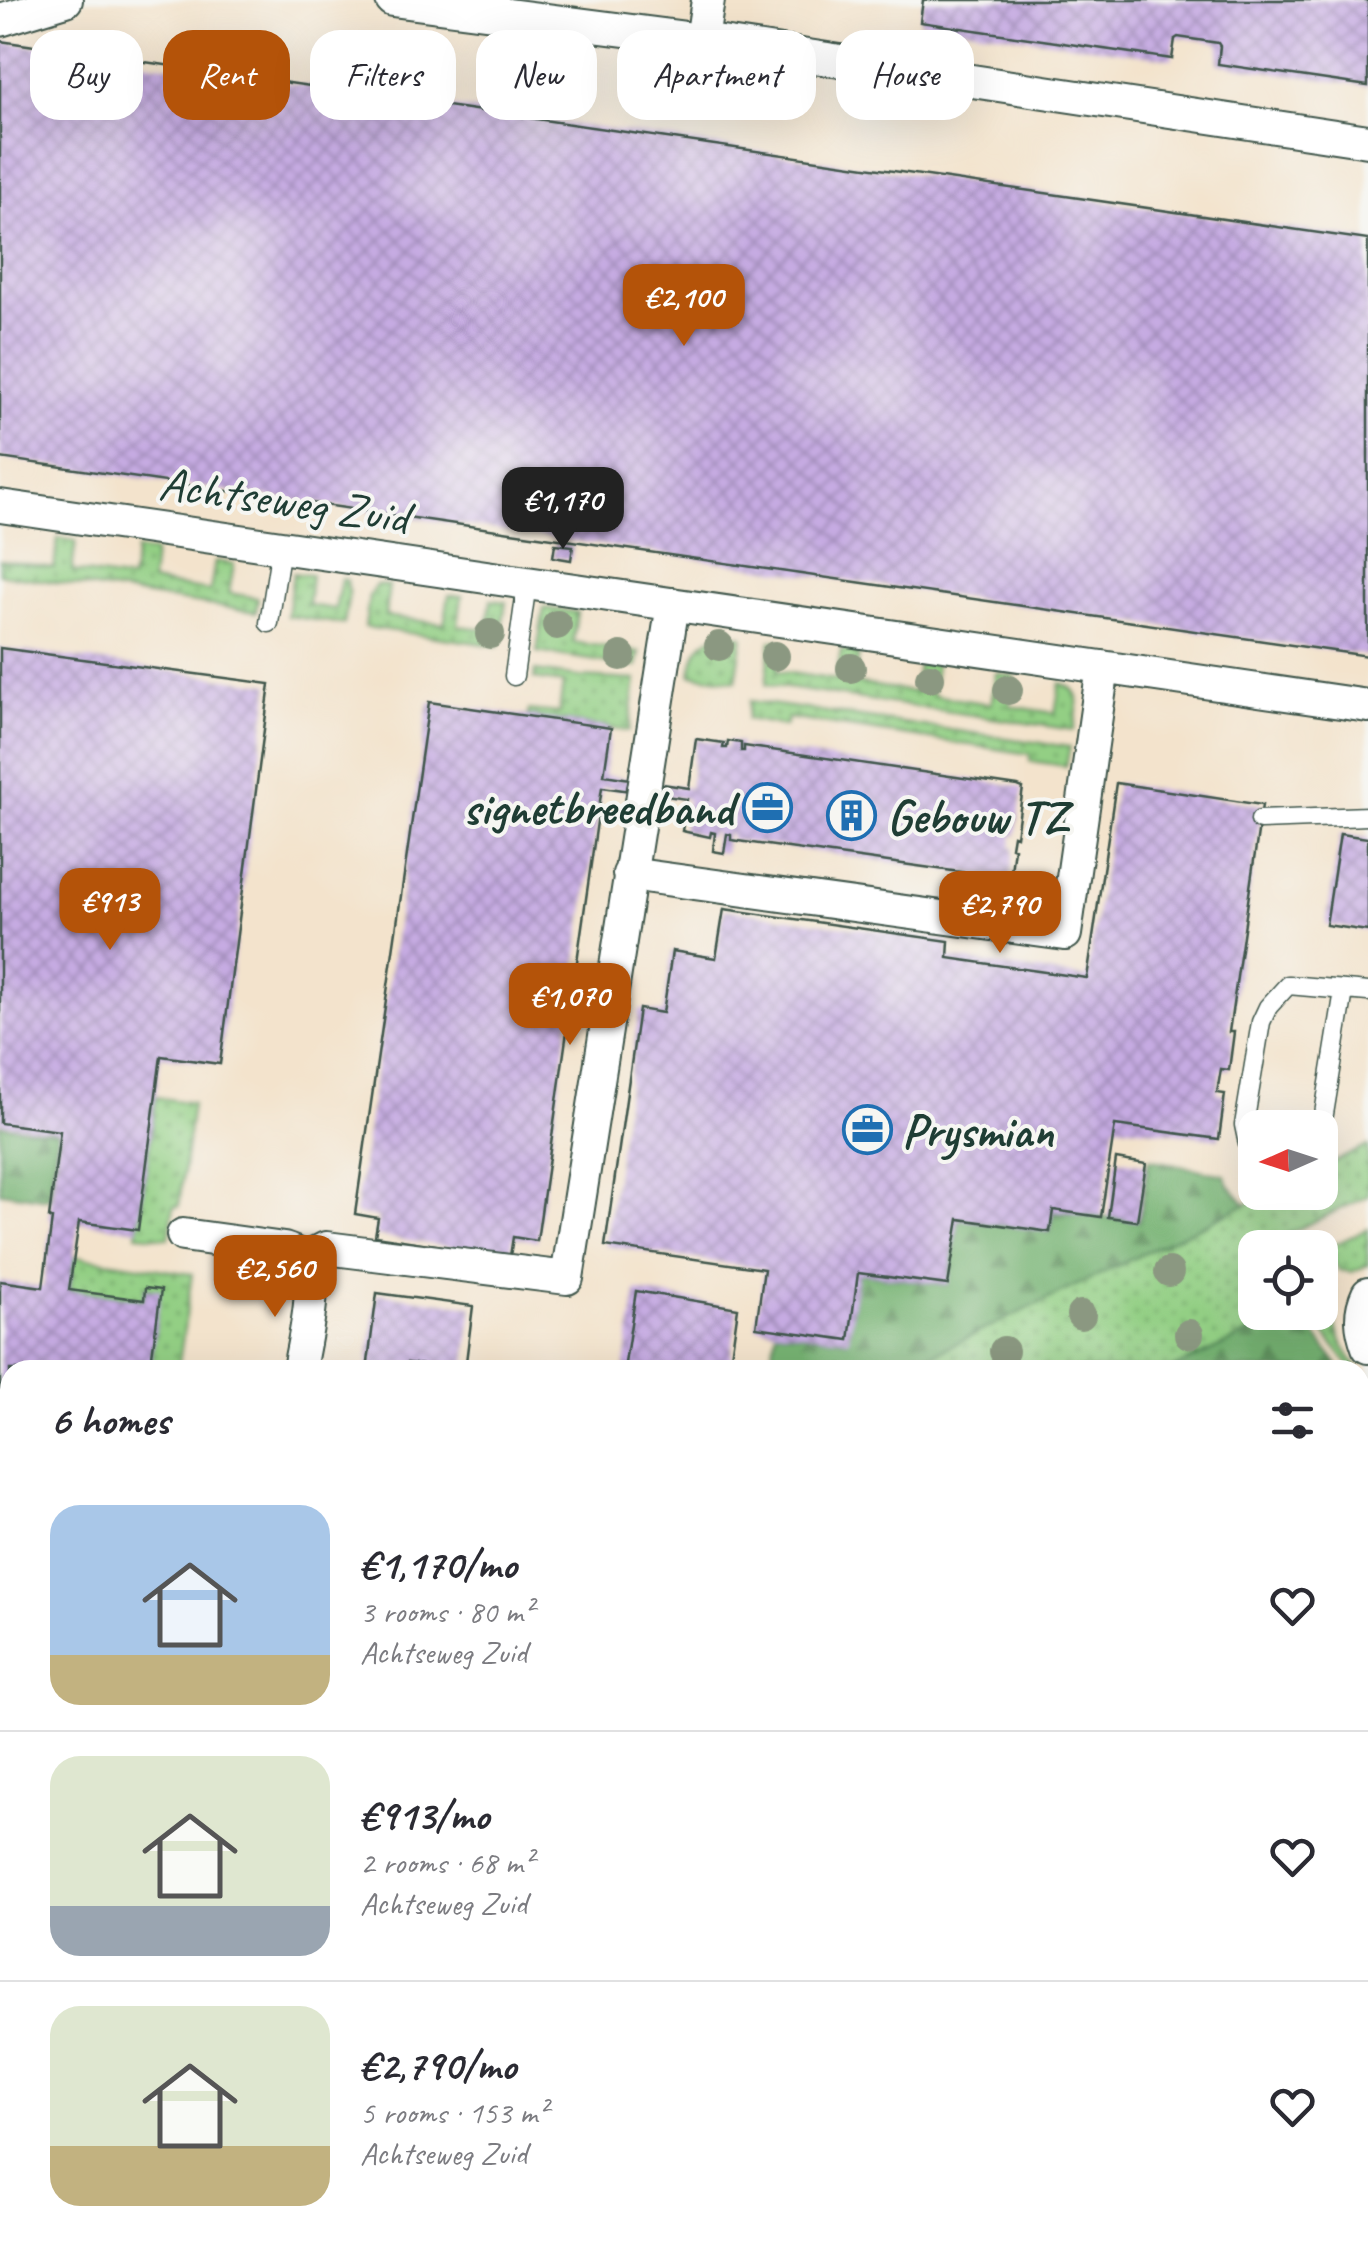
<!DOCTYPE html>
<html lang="en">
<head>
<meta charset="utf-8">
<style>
  :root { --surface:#fff; --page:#f2f2f3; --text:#2b2b33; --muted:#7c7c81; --line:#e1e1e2; --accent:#b45309 }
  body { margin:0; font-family:Caveat,sans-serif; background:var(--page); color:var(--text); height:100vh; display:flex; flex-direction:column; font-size:38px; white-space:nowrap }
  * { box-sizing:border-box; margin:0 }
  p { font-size:32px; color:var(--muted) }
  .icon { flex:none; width:55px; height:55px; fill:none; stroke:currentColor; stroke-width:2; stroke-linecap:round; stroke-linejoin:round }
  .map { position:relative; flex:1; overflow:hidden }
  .sheet { position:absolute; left:0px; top:1360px; width:1370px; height:892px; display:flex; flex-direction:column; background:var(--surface); border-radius:30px 30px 0 0; box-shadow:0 10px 40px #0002 }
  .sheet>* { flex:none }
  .hud { position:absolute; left:30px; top:30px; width:1310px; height:90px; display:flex; gap:20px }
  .needle { width:65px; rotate:267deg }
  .controls { position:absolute; left:1238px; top:1110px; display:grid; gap:20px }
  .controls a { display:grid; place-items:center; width:100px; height:100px; border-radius:20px; background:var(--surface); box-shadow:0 10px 40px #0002; font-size:50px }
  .price { position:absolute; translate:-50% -85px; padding:0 22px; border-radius:20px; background:var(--accent); color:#fff; font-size:32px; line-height:65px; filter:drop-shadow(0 2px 5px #0008) }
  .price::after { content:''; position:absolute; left:50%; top:60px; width:30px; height:22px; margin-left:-15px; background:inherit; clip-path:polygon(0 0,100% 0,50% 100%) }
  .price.selected { background:#222; color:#fff }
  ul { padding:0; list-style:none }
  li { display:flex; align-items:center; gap:30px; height:250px; padding:0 50px }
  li+li { border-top:2px solid var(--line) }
  li span { display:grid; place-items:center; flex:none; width:280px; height:200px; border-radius:30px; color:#555 }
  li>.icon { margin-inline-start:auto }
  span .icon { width:120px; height:120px; fill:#fffc; stroke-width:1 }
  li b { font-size:42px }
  h2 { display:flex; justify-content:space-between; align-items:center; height:120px; padding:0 50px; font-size:42px }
  .chip { padding:0 35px; border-radius:30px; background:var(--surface); box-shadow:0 10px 40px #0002; font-size:35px; line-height:90px }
  .chip.selected { background:var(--accent); color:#fff }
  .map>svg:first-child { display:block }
  .grass { fill:url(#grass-dots); stroke:#59865c; stroke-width:2.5 }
  .forest { fill:url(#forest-firs); stroke:#4a7853; stroke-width:2.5 }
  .building { fill:url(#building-cross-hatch) }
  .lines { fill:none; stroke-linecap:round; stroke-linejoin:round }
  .lane-casing { stroke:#3f564b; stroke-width:21 }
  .street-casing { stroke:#3f564b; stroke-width:36 }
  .lane { stroke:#fff; stroke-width:18 }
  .street { stroke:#fff; stroke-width:32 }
  .tree { fill:#8b9881 }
  .labels { text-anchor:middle; stroke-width:8; stroke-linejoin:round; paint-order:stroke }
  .street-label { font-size:48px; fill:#1f3d34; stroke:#f6f6f2 }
  .poi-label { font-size:48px; font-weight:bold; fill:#1f3d34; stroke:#f6f6f2; text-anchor:start }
</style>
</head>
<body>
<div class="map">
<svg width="1368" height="2251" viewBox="0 0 1368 2251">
  <defs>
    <pattern id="grass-dots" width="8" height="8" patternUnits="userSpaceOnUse" patternTransform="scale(2.5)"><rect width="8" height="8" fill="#93cf84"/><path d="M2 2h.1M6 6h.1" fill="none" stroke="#77a96d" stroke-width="1.8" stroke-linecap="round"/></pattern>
    <pattern id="forest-firs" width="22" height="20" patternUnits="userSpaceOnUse" patternTransform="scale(2.5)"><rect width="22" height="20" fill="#76b272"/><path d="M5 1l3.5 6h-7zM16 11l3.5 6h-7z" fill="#60925e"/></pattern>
    <pattern id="building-cross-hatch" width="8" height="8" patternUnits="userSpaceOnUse" patternTransform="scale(2.5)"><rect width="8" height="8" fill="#c6abe2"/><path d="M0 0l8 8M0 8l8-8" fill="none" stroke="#a08cb8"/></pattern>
  </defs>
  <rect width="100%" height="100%" fill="#f6f6f2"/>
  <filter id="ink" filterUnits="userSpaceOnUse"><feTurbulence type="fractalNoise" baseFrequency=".01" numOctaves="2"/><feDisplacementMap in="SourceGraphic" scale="20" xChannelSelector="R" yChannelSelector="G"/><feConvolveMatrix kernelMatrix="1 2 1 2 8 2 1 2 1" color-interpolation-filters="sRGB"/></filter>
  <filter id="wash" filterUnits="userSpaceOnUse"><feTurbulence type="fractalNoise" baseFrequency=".0048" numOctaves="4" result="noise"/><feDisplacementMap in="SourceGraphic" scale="40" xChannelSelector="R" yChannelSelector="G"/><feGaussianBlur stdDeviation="2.25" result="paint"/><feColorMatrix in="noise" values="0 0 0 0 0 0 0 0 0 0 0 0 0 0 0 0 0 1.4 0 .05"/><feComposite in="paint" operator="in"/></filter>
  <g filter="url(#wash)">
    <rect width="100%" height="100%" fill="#f3e3cc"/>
    <path class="grass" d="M58 538 76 541 72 571 131 580 136 550 154 552 151 582 210 591 215 561 234 564 229 593 258 598 256 612 0 574V560L54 568Z
      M293 573 311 575 308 605 335 609 341 579 347 580 349 594 344 624 287 616Z
      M376 585 389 586 385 616 444 624 449 595 462 596 458 626 487 629 491 600 506 602 499 646 365 627 369 596Z
      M544 608 577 612 573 642 640 652 637 667 537 652Z
      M722 633 743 636 736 681 691 675C694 652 699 640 722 633Z
      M771 640 781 641 777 671 836 680 841 650 859 652 855 683 914 692 919 661 936 664 932 695 991 704 996 673 1014 676 1010 706 1055 713 1060 683C1085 689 1077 710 1074 730L766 685Z
      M535 671 580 677 636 680 629 731 528 716 529 710 559 713 563 683 534 679Z
      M750 701 1070 747 1066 766 1030 761V754L788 718 785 726 747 719Z
      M156 1097 192 1103 179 1206H174L169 1238 137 1235Z
      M1368 1146V1196L1260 1247 1255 1248V1250L1246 1255 1255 1267V1312L1291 1313 1337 1370H900L1269 1193 1320 1192V1168Z
      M1368 1229V1265L1352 1272 1339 1270 1330 1254 1331 1246Z
      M74 1256 192 1274 178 1370H150L160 1290 145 1288 144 1300 70 1290Z
      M1335 1293C1335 1331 1334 1335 1357 1367L1353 1370 1308 1313 1320 1312V1300Z
      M0 2148 10 2153V2242L33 2243 29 2249 31 2251H0Z
      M197 2243H310L323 2251H212Z"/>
    <path class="forest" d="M0 1125 58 1132 49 1199 0 1192Z
      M1149 1159 1225 1175 1229 1185 1246 1204 900 1370H770L776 1330 848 1340 858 1273 948 1285 959 1219 1050 1232 1054 1211 1139 1221Z
      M1295 1312 1299 1313 1342 1370H1170Z
      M328 2243 425 2242V2243L414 2251H342Z"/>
    <g id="blocks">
      <path class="building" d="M923 0H1368V86L1218 64 1220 46 1218 43 1178 37 1175 39 1172 59 920 22Z
        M0 41 1368 240V656L0 458Z
        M555 544 573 546 571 560 553 557Z
        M0 648 270 684 220 1064 161 1056 138 1230 79 1222 69 1290 144 1300 145 1288 161 1290 150 1370H10V1521L0 1520V1281L43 1287 52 1219 49 1218 60 1131 0 1123Z
        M429 702 611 728 604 775 689 788 696 739 724 743 723 748H727L728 741 741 743V751H744V746L1018 786 1023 788 1016 836 1013 835 1011 847 1014 848 1010 879 731 840V835L727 834 724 853 713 851 715 833 711 832 710 837 682 831 687 799 602 787 537 1241 513 1237 510 1256 375 1236 378 1218 355 1214Z
        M1116 783 1262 805 1229 1032H1234L1229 1070 1221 1069 1217 1093 1225 1094 1219 1139 1115 1125 1101 1217 1053 1210 1050 1232 959 1219 948 1285 858 1273 849 1340 756 1327 764 1269 605 1246 639 1009 663 1013 672 951 716 958 724 909 949 941 948 958 1087 978Z
        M1340 834 1368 838V931L1326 925Z
        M1116 1159 1146 1164 1137 1221 1108 1217Z
        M636 1291 738 1308 729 1370H624Z
        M377 1293 473 1306 465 1370 407 1363 406 1370H367Z
        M1360 1401 1368 1412V1428L1360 1434Z
        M1360 1811 1368 1822V1838L1366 1840 1360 1832Z
        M1360 1904 1365 1910 1368 1908V1953L1360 1959Z
        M1368 2093V2163L1360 2169V2099Z
        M505 2242H537L533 2245 538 2251H494Z
        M823 2242H927L933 2251H855L854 2249 851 2251H830Z
        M1037 2242H1116L1104 2251H1043Z
        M1180 2242H1277L1266 2251H1169Z"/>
    </g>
  </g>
  <g filter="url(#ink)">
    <use href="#blocks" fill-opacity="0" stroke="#3f564b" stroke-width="2.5"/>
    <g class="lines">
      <defs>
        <path id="lane" d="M269 623 281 547
          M514 676 527 583
          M1260 820 1368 816
          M1320 1129 1323 1120 1344 991
          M1255 1152 1248 1144 1244 1125 1261 1022 1268 1007 1288 985 1368 992
          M0 1763 10 1770"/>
        <path id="street" d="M392 0 702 40 1368 141
          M0 20 66 0
          M702 40 708 0
          M0 506 1368 706
          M629 874 1065 934 1103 667
          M183 1235 284 1249C293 1252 300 1255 305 1263 319 1286 303 1343 299 1370
          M303 1260 326 1248 567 1278 673 604
          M1368 1294C1359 1313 1361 1328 1368 1347
          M1360 1534 1368 1528
          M0 1592 10 1594
          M1360 2023 1368 2034
          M0 2134 10 2140
          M982 2242 988 2251
          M110 2251 116 2242
          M443 2251 455 2242
          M1341 2251 1353 2242"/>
      </defs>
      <use href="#lane" class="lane-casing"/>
      <use href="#street" class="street-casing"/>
      <use href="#lane" class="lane"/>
      <use href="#street" class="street"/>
    </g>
    <g class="tree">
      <circle cx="557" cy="625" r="15"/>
      <circle cx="490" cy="634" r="15"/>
      <circle cx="719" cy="646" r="15"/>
      <circle cx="621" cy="656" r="15"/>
      <circle cx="775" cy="656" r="15"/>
      <circle cx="851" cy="668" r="15"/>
      <circle cx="930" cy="678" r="15"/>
      <circle cx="1008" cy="690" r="15"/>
      <circle cx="1169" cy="1272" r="15"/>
      <circle cx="1081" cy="1315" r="15"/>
      <circle cx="1189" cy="1334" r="15"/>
      <circle cx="1004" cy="1351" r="15"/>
    </g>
  </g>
  <defs>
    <symbol id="office-ring" viewBox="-11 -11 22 22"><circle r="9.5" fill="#f6f6f2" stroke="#1f6fb2" stroke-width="1.5"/><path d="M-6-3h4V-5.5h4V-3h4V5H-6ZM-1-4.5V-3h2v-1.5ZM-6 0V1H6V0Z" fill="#1f6fb2"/></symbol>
    <symbol id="building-ring" viewBox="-11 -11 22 22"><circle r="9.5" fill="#f6f6f2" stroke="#1f6fb2" stroke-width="1.5"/><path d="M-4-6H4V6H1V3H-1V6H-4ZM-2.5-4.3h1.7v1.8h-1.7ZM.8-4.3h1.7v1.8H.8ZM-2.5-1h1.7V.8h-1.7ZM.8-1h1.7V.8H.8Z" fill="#1f6fb2"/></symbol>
  </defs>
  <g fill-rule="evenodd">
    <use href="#office-ring" x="740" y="780" width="55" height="55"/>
    <use href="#building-ring" x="824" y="788" width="55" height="55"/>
    <use href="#office-ring" x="840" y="1102" width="55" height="55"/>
  </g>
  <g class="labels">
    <g class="street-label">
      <text transform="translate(284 499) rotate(8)" y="17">Achtseweg Zuid</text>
    </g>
    <g class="poi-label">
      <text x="733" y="824" text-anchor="end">signetbreedband</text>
      <text x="887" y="833">Gebouw TZ</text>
      <text x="902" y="1147">Prysmian</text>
    </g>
  </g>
</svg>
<div class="controls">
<a><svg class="needle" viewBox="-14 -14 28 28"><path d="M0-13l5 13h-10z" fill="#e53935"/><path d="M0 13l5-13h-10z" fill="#7c7c81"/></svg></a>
<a><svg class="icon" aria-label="locate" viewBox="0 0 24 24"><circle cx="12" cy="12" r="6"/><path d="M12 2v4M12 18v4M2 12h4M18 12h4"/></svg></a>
</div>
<b class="price" style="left:684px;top:349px">€2,100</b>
<b class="price selected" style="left:563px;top:552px">€1,170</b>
<b class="price" style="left:110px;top:953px">€913</b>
<b class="price" style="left:1000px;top:956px">€2,790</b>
<b class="price" style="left:570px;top:1048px">€1,070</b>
<b class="price" style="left:275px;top:1320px">€2,560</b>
<div class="hud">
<a class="chip">Buy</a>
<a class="chip selected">Rent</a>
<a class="chip">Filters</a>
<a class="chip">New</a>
<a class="chip">Apartment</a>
<a class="chip">House</a>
</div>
<section class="sheet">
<h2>6 homes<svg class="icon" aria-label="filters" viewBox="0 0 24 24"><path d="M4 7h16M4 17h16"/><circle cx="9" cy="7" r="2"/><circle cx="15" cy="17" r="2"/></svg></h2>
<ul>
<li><span style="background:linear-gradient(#a9c7e8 75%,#c2b280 0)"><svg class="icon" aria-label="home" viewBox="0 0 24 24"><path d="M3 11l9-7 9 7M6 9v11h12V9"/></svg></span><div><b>€1,170/mo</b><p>3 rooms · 80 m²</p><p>Achtseweg Zuid</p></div><svg class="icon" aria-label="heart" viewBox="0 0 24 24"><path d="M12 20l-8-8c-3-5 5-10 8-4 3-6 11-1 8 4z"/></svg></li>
<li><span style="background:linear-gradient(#dfe7d0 75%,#9aa5b1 0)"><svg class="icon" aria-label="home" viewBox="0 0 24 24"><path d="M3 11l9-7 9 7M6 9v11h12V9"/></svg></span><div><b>€913/mo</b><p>2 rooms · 68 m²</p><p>Achtseweg Zuid</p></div><svg class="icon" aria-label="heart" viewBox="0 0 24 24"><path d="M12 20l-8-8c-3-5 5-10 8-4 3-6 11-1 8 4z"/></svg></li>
<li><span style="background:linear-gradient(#dfe7d0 70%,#c2b280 0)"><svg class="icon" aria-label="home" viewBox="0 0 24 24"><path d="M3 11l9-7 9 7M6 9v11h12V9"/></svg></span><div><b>€2,790/mo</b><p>5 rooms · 153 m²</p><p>Achtseweg Zuid</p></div><svg class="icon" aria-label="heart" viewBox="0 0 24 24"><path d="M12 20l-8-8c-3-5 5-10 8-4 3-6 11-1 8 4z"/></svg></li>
</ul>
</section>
</div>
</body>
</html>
